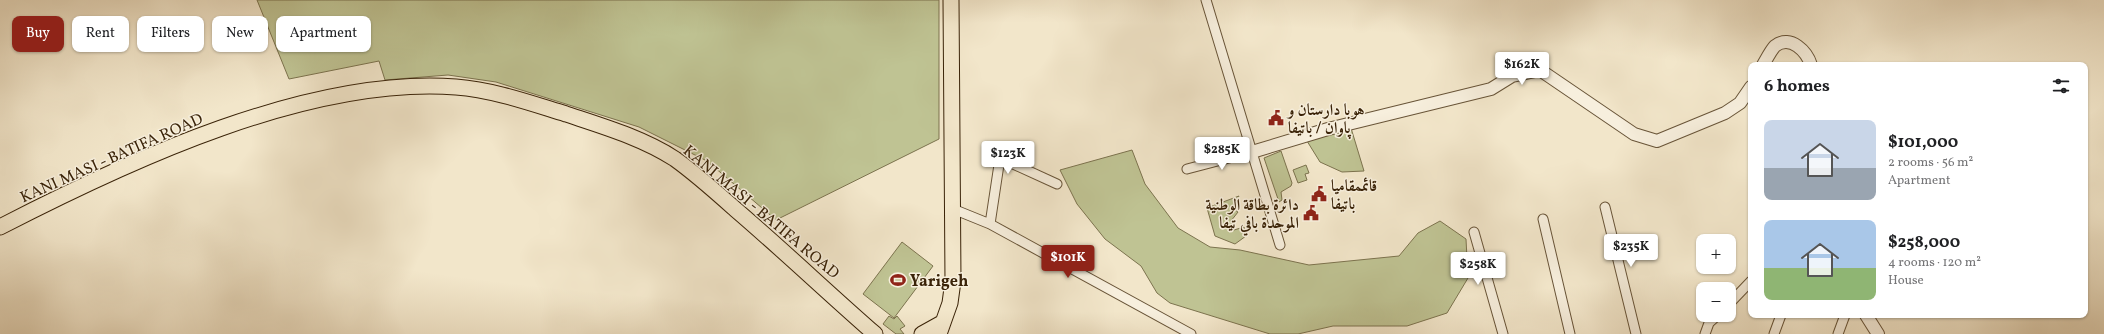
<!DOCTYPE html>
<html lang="en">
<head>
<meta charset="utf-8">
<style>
  :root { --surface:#fff; --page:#f6f6f6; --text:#202124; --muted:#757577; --accent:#8f2418 }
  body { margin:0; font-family:Vollkorn,Amiri,serif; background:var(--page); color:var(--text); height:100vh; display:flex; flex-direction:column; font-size:15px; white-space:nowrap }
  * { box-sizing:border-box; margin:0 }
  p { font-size:13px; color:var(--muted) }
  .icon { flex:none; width:22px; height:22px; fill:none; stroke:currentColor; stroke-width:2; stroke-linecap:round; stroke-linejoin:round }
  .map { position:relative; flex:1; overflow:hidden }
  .side { position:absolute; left:1748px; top:62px; width:340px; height:256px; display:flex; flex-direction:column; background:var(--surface); border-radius:8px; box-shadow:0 1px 3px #0004 }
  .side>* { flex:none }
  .guide { position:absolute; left:12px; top:16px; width:380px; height:36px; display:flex; gap:8px }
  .fabs { position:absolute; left:1696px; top:234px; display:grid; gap:8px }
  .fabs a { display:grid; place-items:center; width:40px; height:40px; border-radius:8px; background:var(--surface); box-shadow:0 1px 3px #0004; font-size:20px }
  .price { position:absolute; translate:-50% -34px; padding:0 9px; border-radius:4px; background:#fff; color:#222; font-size:13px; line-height:26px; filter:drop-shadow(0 1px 2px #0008) }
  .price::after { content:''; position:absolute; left:50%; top:24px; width:12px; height:9px; margin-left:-6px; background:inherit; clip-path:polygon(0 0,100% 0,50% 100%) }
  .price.on { background:var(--accent); color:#fff }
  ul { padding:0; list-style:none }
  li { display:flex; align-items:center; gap:12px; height:100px; padding:0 16px }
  li span { display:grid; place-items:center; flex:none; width:112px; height:80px; border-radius:8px; color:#555 }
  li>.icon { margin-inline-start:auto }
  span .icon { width:48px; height:48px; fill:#fffc; stroke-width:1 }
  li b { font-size:17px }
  h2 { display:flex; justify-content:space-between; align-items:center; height:48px; padding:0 16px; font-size:17px }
  .chip { padding:0 14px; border-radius:8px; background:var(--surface); box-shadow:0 1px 3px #0004; font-size:14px; line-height:36px }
  .chip.on { background:var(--accent); color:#fff }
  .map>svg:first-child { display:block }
  .green { fill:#bfc393; stroke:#7c734e }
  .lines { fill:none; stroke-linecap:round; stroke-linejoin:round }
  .minor-casing { stroke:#685438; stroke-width:11 }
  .tertiary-casing { stroke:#685438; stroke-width:14 }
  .primary-casing { stroke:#3a2308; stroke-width:17 }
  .minor { stroke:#f7efdd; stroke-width:9 }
  .tertiary { stroke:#f7efdd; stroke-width:12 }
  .primary { stroke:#f2e6ca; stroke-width:15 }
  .labels { text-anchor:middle; stroke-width:3; stroke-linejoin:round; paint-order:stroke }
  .poi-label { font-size:16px; font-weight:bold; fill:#3a2308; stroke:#f7efdd; text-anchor:start }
  .street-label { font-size:16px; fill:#3a2308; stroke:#f7efdd }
</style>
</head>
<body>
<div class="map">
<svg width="2104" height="334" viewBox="0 0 2104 334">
  <rect width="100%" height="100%" fill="#f2e6ca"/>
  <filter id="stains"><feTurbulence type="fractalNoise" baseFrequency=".005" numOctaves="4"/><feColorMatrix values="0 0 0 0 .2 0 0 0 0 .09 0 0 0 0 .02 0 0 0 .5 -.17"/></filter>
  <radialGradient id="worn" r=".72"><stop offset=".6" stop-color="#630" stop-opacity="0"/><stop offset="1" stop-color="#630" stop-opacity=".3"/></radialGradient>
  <path class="green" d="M257 0H939V139L776 220 707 161 639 127 496 82 448 75 385 80 379 61 289 79Z
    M1351 128 1364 171 1342 172 1320 162 1307 141Z
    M1132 150 1145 184 1178 228 1210 247 1240 250 1309 265 1399 256 1418 233 1440 221 1466 239 1468 278 1447 313 1407 326H1333L1298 334H1270L1170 303 1157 293 1141 266 1105 239 1077 204 1060 170Z
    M1281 151 1292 183 1291 186 1281 192 1282 200 1279 202 1264 158Z
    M1306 165 1309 173 1305 174 1307 180 1298 183 1293 170Z
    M1239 196 1232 208 1238 212 1231 221 1234 230 1244 227 1246 236 1235 244 1215 236 1207 208Z
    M902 242 933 266 894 318 863 294Z
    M889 316 894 319 897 316 905 326 900 329 904 334H896L883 324Z"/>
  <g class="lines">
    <defs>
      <path id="minor" d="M1206 0 1280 245
        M1187 169 1252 152
        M1605 207 1636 334
        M953 209 990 224 1191 334
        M1543 219 1570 334
        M990 224 1000 158 1057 184
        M1474 232 1503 334
        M1729 304 1751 281
        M1705 334 1709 323 1718 315
        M1774 334 1781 315
        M1838 334 1845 315"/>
      <path id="tertiary" d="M1763 65C1766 60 1771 50 1775 46 1791 34 1807 52 1811 65
        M1252 152 1328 129 1491 89 1512 76 1540 70 1634 134 1657 141 1725 113 1740 103 1751 87
        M1866 315 1878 334"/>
      <path id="primary" d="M0 227C128 161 309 76 456 87 494 90 530 103 566 114 602 126 643 138 675 159 696 174 716 192 735 209 783 250 828 293 875 334
        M922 334 940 324
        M939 334 950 303 953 281 951 0"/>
    </defs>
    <use href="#minor" class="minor-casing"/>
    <use href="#tertiary" class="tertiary-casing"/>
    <use href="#primary" class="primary-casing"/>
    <use href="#minor" class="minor"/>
    <use href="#tertiary" class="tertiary"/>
    <use href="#primary" class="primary"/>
  </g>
  <defs>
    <symbol id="civic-bare" viewBox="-9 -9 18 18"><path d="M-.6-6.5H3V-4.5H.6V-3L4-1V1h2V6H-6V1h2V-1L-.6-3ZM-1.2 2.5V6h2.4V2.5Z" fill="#8f2418" stroke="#f7efdd" stroke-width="2.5" paint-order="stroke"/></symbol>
    <symbol id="stadium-bare" viewBox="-9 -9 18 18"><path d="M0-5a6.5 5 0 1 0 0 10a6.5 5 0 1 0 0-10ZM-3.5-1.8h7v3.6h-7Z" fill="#8f2418" stroke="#f7efdd" stroke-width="2.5" paint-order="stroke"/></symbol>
  </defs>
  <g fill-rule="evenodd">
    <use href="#civic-bare" x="1265" y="107" width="22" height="22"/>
    <use href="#civic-bare" x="1308" y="183" width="22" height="22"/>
    <use href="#civic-bare" x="1300" y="202" width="22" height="22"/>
    <use href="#stadium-bare" x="887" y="269" width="22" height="22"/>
  </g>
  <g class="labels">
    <g class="poi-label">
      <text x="1288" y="115">هوبا دارستان و<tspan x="1288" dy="18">پاوان / باتيفا</tspan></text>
      <text x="1331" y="191">قائممقاميا<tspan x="1331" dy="18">باتيفا</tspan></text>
      <text x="1299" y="210" text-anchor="end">دائرة بطاقة الوطنية<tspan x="1299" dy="18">الموحدة بافي تيفا</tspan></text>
      <text x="910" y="286">Yarigeh</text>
    </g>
    <g class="street-label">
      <text transform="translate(111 157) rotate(-24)" y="6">KANI MASI - BATIFA ROAD</text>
      <text transform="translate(762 211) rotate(40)" y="6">KANI MASI - BATIFA ROAD</text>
    </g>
  </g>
  <rect width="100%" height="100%" filter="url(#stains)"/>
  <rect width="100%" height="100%" fill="url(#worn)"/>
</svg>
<div class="fabs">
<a>+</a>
<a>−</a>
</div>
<b class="price" style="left:1522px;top:86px">$162K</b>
<b class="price" style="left:1222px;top:171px">$285K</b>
<b class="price" style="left:1008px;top:175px">$123K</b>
<b class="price" style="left:1631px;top:268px">$235K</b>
<b class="price on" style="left:1068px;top:279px">$101K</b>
<b class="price" style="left:1478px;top:286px">$258K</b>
<div class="guide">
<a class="chip on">Buy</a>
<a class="chip">Rent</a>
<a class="chip">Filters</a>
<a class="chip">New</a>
<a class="chip">Apartment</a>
</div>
<section class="side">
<h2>6 homes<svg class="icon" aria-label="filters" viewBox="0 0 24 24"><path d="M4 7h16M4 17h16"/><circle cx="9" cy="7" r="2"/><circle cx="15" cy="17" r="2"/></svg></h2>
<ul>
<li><span style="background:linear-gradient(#c9d6e8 60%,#9aa5b1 0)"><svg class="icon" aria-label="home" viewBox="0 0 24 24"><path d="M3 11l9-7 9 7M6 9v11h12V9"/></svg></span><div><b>$101,000</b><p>2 rooms · 56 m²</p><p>Apartment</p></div></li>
<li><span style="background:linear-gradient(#a9c7e8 60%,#8fb573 0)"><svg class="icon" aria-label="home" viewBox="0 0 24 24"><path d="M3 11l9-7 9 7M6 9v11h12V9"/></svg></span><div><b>$258,000</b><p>4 rooms · 120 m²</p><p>House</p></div></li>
</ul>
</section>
</div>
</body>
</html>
